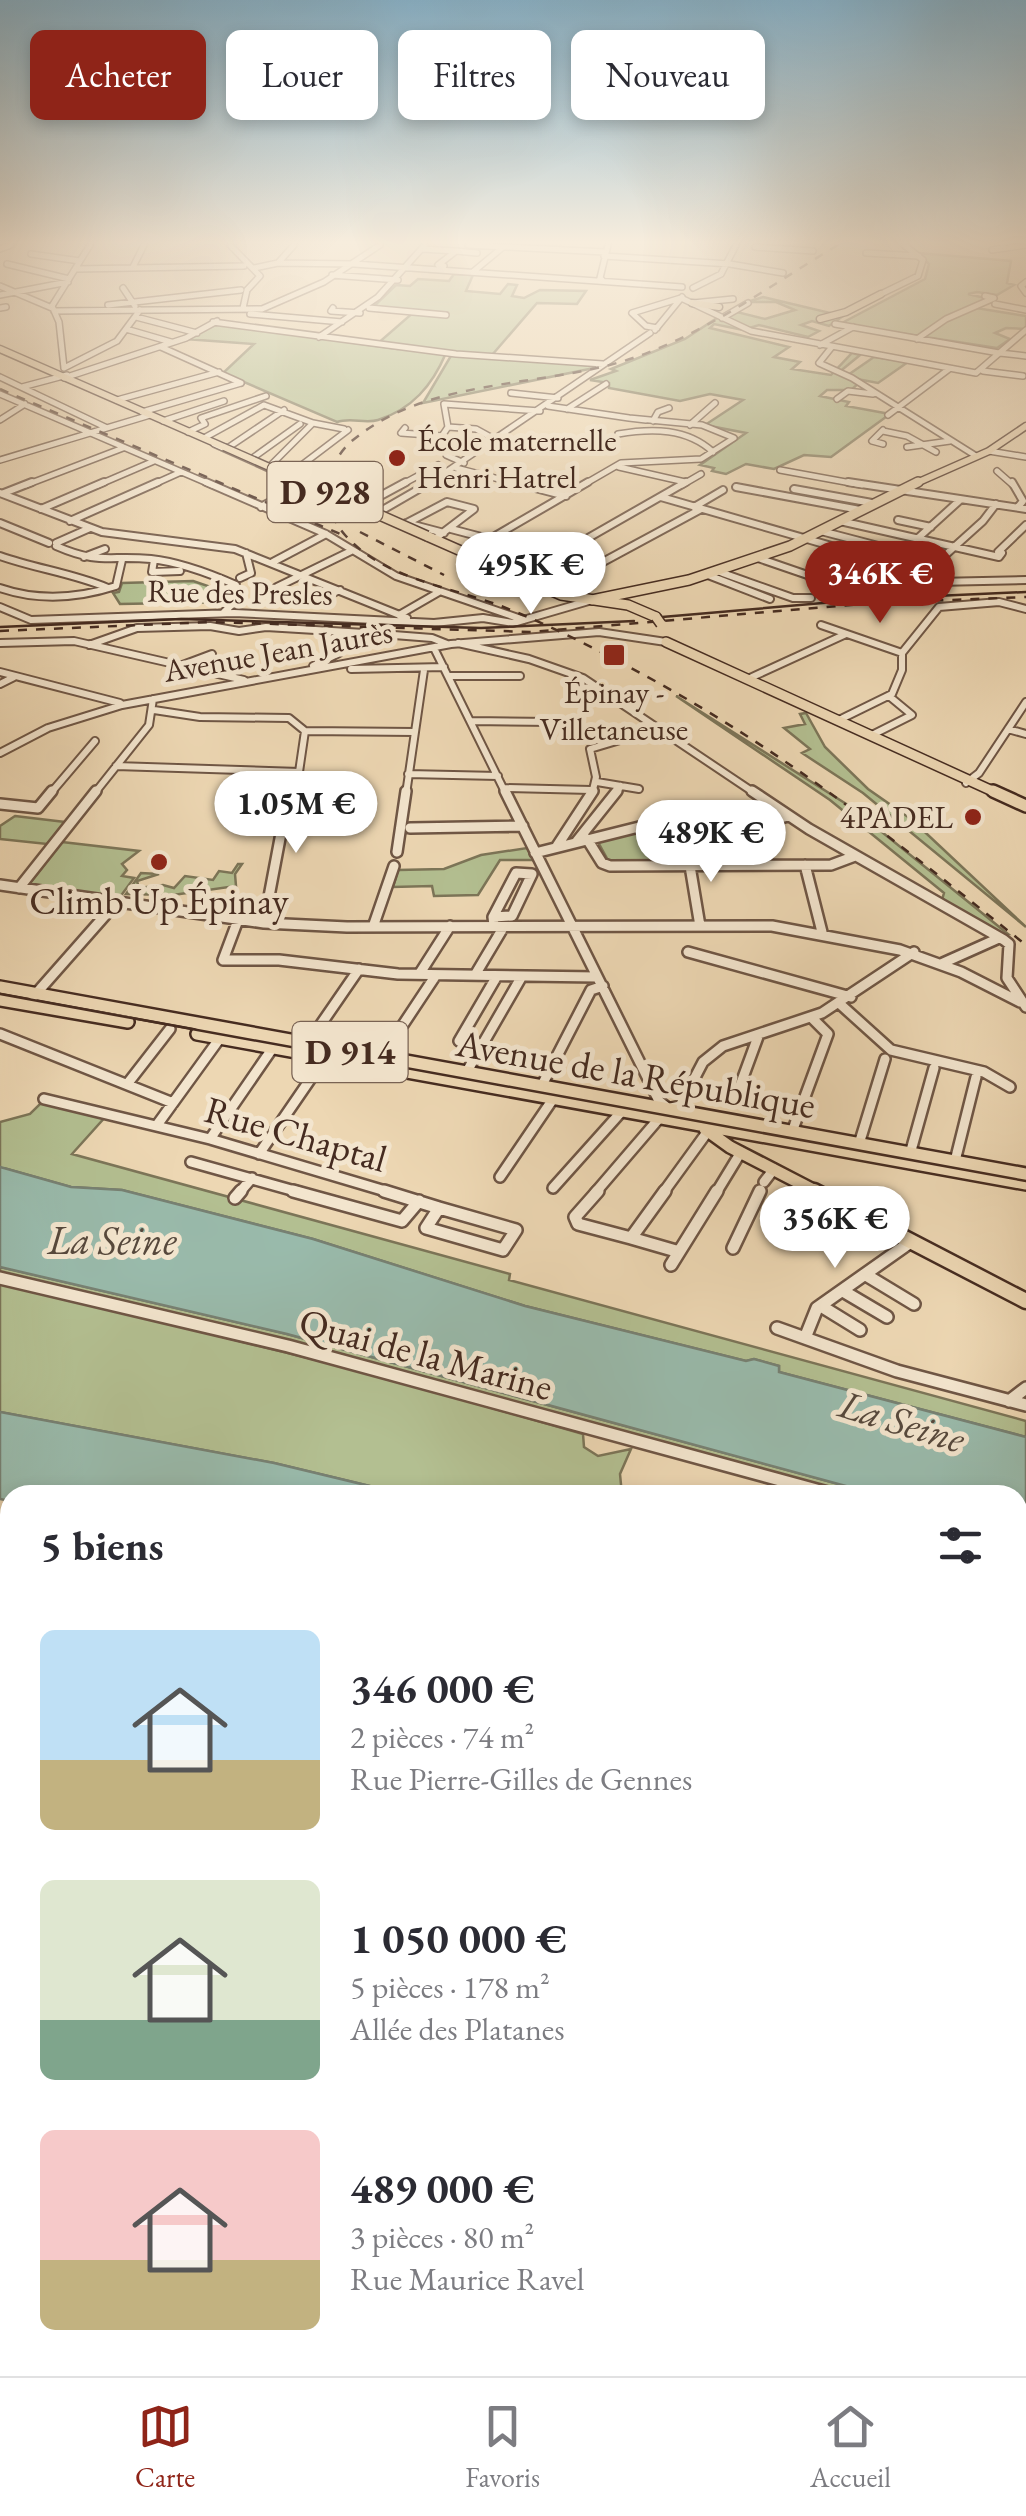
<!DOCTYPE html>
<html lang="fr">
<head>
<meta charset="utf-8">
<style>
  :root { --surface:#fff; --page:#f2f2f3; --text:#2b2b33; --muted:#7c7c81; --line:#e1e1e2; --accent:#8f2418 }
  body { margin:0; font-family:"EB Garamond",serif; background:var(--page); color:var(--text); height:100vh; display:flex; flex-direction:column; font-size:38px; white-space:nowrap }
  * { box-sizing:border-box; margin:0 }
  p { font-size:32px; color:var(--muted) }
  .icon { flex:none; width:55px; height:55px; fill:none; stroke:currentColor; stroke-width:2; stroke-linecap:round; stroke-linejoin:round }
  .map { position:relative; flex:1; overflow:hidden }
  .panel { position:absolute; left:0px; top:1485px; width:1028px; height:892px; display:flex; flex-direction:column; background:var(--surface); border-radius:30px 30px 0 0; box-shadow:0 5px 15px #0003 }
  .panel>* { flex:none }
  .top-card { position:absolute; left:30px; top:30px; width:968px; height:90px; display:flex; gap:20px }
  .price { position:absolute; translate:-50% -85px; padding:0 22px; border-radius:35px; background:#fff; color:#222; font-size:32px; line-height:65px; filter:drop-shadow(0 2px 5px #0008) }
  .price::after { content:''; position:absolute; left:50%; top:60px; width:30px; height:22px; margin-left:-15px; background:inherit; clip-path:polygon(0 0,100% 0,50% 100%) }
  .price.current { background:var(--accent); color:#fff }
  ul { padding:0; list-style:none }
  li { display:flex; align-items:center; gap:30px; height:250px; padding:0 40px }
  li span { display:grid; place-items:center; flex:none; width:280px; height:200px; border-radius:15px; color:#555 }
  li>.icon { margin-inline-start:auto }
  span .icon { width:120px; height:120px; fill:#fffc; stroke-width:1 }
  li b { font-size:42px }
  h2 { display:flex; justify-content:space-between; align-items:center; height:120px; padding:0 40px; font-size:42px }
  .chip { padding:0 35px; border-radius:15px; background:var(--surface); box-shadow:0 5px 15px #0003; font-size:35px; line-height:90px }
  .chip.current { background:var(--accent); color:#fff }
  .menu { display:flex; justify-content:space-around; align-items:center; height:140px; border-top:2px solid var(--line); background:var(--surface); font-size:28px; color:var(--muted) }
  .menu a { display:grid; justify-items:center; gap:5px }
  .menu .current { color:var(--accent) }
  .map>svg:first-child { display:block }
  .green { fill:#b3bf91; stroke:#7c7558; stroke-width:2.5 }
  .water { fill:#99baab; stroke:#778173; stroke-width:2.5 }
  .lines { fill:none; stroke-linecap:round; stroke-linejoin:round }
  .minor-far4-casing { stroke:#6f5645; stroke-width:8 }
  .minor-far3-casing { stroke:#6f5645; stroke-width:10 }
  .minor-far2-casing { stroke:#6f5645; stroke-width:14 }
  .minor-far1-casing { stroke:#6f5645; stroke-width:16 }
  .minor-casing { stroke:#6f5645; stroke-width:20 }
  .major-far3-casing { stroke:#452b20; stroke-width:9 }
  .major-far2-casing { stroke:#452b20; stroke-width:12 }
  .major-far1-casing { stroke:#452b20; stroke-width:16 }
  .major-casing { stroke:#452b20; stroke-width:19 }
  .minor-far4 { stroke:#f3e5ce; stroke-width:5 }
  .minor-far3 { stroke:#f3e5ce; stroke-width:6 }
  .minor-far2 { stroke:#f3e5ce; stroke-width:9 }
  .minor-far1 { stroke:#f3e5ce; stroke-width:11 }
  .minor { stroke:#f3e5ce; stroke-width:15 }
  .major-far3 { stroke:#edd7b3; stroke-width:6 }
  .major-far2 { stroke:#edd7b3; stroke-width:9 }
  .major-far1 { stroke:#edd7b3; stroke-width:11 }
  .major { stroke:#edd7b3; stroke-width:14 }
  .tram { stroke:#452b20; stroke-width:2.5 }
  .rail-far1 { stroke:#452b20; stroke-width:2.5; stroke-dasharray:9 9; stroke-linecap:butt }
  .rail { stroke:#452b20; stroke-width:4; stroke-dasharray:26 26; stroke-linecap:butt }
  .major-bridge-far1-casing { stroke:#452b20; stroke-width:9; stroke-linecap:butt }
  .major-bridge-casing { stroke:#452b20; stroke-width:12; stroke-linecap:butt }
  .major-bridge-far1 { stroke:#edd7b3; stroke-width:6 }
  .major-bridge { stroke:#edd7b3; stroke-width:9 }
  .poi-dot { fill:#8f2418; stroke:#f3e5ce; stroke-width:4 }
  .labels { text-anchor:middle; stroke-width:10; stroke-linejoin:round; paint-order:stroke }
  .far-poi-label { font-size:32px; fill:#452b20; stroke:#f3e5ce; text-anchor:start }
  .far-street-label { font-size:32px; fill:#452b20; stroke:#f3e5ce }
  .shield { fill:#f3e5ce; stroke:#796354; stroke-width:2.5 }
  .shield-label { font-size:35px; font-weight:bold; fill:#452b20 }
  .poi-label { font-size:38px; fill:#452b20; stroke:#f3e5ce }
  .street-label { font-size:38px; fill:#452b20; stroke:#f3e5ce }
  .water-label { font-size:40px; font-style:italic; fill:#56483c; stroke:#f3e5ce }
</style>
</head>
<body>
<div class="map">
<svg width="1026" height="2376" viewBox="0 0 1026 2376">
  <rect width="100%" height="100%" fill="#edd7b3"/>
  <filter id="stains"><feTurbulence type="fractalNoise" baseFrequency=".002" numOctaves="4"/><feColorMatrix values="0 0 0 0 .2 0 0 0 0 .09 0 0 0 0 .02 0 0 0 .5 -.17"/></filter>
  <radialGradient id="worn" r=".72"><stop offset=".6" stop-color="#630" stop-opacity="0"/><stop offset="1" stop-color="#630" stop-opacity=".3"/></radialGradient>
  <path class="green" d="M918 253 1011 261 1007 283 1014 285 997 295 977 292 968 294 989 299 976 308 1026 316V329L1006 328 995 333 1010 339 997 348 840 324 925 279 929 264Z
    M454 274 473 275 466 291 500 294 508 284 517 285 512 296 524 298 540 290 586 291 577 304 537 303 492 355 446 353C432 386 412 409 378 420 365 424 351 417 337 422L223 373 254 344 186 339 217 324 398 349 377 344 414 312 373 307 396 285 410 286 418 279 449 281Z
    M763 297 843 316 829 326 812 321 801 325 819 331 808 337 759 325 743 330 714 324 710 328 789 347 774 357 800 362 792 369 831 375 852 353 860 355 838 373 845 377 874 357 908 362 878 383 857 379 859 383 851 390H827L820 396 849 402 846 406 890 414 831 457 804 455 774 469 746 464 726 474 712 471 714 468 700 465 746 433 705 425 743 400 710 394 680 401 609 388V383L590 380 616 371 611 369 685 339 717 318 737 312 765 319 795 310 776 302H747Z
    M452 354 597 366 599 367 423 403Z
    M193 581 208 586 206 597H231L230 602 120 604 113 593 119 592 122 583Z
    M676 696 851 807 1008 934H999L942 900 944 893 830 800Z
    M806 713 825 747 868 789 911 819 1026 927 863 793 802 753 810 749 784 728 805 724 800 714Z
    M15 816 65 822 47 844 0 839V826Z
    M649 829H659L660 841 708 840 711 856 663 857 664 863 609 862 598 842Z
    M62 842 139 851 122 864 127 870 122 876 134 878 120 897 33 887 30 883Z
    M527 848 533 860H500L478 895 434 896 432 886 393 887 398 870 444 869 481 855Z
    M238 864H242L235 874 236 886 173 895 126 894 141 873 159 874 137 881 139 888 163 885 174 888 185 876 213 880 219 871 232 873Z
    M42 1102 107 1115 72 1154 510 1274 509 1280 1026 1421V1437L779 1372V1366L754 1359 746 1361 525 1306 313 1239 122 1190 71 1187 0 1167V1122L30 1114Z
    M0 1267 287 1334 879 1495H847L0 1275Z
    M0 1282 373 1374 583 1434 584 1447 598 1456 631 1449 620 1474 622 1495H407L274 1463 0 1412Z
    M1018 1562 1026 1565V1697L1018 1693Z
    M0 1677 10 1680V2100L0 2091Z
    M10 2312V2368H92L96 2376H13L0 2360V2317Z"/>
  <path class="water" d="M0 1167 71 1187 122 1190 313 1239 525 1306 746 1361 754 1359 779 1366V1372L1026 1437V1538L1018 1535V1495H879L287 1334 0 1267Z
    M0 1412 274 1463 407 1495H10V1501L0 1499Z"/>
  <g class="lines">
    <defs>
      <path id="minor-far4" d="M230 245 260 276 247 290 243 308
        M468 245 605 252
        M755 247 813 251
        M0 249 11 245
        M422 249 456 251 438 265 444 266
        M992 250 1026 245
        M456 251 477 253
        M866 253 919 256
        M31 254 80 261
        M604 256 730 264 783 273
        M278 263 294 245
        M7 264 69 279
        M133 267 144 245
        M254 268 278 263 354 264 682 287
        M76 269 244 266
        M474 271 503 247
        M332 275 398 280
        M603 281 600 278 608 245
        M1026 282 1021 286 1026 293
        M0 286 52 308
        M123 288 135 306
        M693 288 721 274 736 245
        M881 294 918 276 923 260 904 245
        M0 295 68 282
        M681 298 751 331 976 373 1026 330
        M693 303 733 299
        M995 304 1026 310
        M108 305 241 290
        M0 308 6 307
        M333 308 331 311 360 313
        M369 308 446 315
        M54 311 262 309 324 282 380 245
        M250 314 342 322
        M136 317 197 333
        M722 318 748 303
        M213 322 456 354 603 364
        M835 324 999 353
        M657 328 646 326 632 313 681 298
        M126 329 171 342
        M655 330 682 297
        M319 337 378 297 425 245
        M917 339 946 319 994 298 985 296
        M820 345 853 327
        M161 347 241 383
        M831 348 819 363 852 378 976 456
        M1000 353 1026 356
        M64 368 59 322 52 306 90 245
        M64 368 117 341 140 310
        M983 371 1023 376
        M0 377 105 427
        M64 378 186 338 217 321
        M22 387 67 375
        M511 393 558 398
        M0 394 212 485
        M837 399 848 391 873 394
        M117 400 219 372
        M548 406 629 418
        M567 409 606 384
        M142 412 241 383
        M888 415 949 369
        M0 420 25 404
        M163 421 224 401
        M653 421 658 412 669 408
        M690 425 715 403
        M448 427 476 429 496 440
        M405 428 401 433 442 436
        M883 430 872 441 883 444
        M883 431 907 436 936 452
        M188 432 205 424 201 418 266 396
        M618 434C652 428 687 428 713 452
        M204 438 264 405 313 423
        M214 444 276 472
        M229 447 284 410
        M907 447 950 441
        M989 451 1026 457
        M254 457 300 424
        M0 460 150 415
        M464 463 446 455 442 436 448 427 444 404 540 411
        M271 465 313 423 344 429
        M619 467 685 482
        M456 468 522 485
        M780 470 862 485
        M997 471 1013 485
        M290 474 348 430
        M297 481 299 485
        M26 485 123 448
        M98 485 154 461
        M152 485 181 472
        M401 485 438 465
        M427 485 650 333
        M583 485 621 463 701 459 734 438 702 425 629 418 646 420
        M682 485 701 474"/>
      <path id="minor-far3" d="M206 482 326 534 396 576 524 620
        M512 482 566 496
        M848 482 1026 509
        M1012 482 1023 501 1018 507
        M736 487 860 510
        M313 488 327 512
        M794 489 872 503
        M0 493 102 532 235 549 407 618
        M4 493 32 482
        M661 497 880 560
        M996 504 983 521 922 576 936 582 1026 580
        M261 507 300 486 298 482
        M360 507 406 482
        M694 507 723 490
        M41 509 104 482
        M379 512 431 482
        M898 520 931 527
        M70 521 158 482
        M840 521 999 557 1002 553 998 552 1026 525
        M0 523 49 543
        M406 523 444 533
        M407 523 447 502 474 509 436 538
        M451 529 489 539
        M821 531 905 553
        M917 539 960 500
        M56 543 90 528
        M56 546C100 565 108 555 151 559 179 562 211 574 236 585L234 603 224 612
        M466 553 588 482
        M0 556C37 569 72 573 108 588
        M84 557 105 549
        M758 558 857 592
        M154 560 152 572 180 571
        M273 562 326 534
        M717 571 793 598H811
        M923 574 912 583 932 582
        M708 575 770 599
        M520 577 686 482
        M240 578 251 573 246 553
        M0 588C38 601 79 598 116 586L122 560
        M551 590 701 509
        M273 599 272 591 277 587 351 551
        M307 604 340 590
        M0 607 31 620 234 613 434 623 483 618 513 623 592 600
        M399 615 439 592
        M821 625 902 653
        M0 643 74 641 244 680
        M458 643 529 659 583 678 756 794
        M89 645 137 628 210 626 239 631 266 627 381 634 432 638 447 644
        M434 648 506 794
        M180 666 212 654
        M313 666 339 653
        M351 669 444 667
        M0 672 120 703
        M448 676H520
        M750 678 846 634
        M0 684 14 677
        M154 710 200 717 289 718 305 731
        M839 720 892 694 902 670V653L939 607 999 602 1026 609
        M471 721 552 722
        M1008 729 1026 734
        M305 731 415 732
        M872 735 912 715 889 696
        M0 753 48 728 122 705 451 644 599 632 666 642
        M116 766 299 772 305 731
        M408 774 498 776
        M597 782 639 789
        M966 783 979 773 1026 702
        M504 788 591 790
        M50 794 95 741
        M94 794 149 725 153 699
        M289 794 291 781
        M406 794 424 670
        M592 794 596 777 590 749 660 728
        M615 794 621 786"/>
      <path id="minor-far2" d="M505 791 659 1101 669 1109
        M752 791 809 829 1004 940 1009 944 1007 978 1026 1007
        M0 804 38 808 52 791
        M410 828 523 826
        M587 839 602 863 610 866 831 865 855 856
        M577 841 617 791
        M557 846 593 791
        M397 852 406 791
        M535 853 675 818 742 817 759 824 788 816
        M805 865 822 932
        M690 866 700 926
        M516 873 532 874 512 916 493 917Z
        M0 885 264 923 347 927 772 926 900 950 961 972 1020 1002
        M19 888 96 791
        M493 917 494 925
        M238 920 223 960H279L398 974 597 977
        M264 923 289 791
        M373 927 394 866
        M688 952 851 997
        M943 963 999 938
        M420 973 450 926
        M475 975 503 928
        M34 996 116 903
        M840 1004 891 1050 984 1072 1010 1087
        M0 1034 173 1103
        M459 1041 497 976
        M306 1046 359 969
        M381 1058 436 975
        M466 1073 522 976
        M128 1083 170 1029
        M541 1087 591 990 603 986
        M44 1099 210 1139 392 1193
        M734 1102 759 1034
        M671 1108 680 1106 703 1062 723 1046 822 1013 914 952
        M157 1125 220 1038
        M792 1132 828 1034 811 1017
        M210 1139 272 1049
        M859 1144 885 1059
        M259 1154 329 1052
        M910 1154 934 1068
        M955 1161 976 1077
        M191 1162 302 1193
        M500 1177 553 1099
        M764 1182 774 1169
        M553 1188 622 1111
        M239 1193 252 1178
        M595 1193 662 1115
        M663 1193 708 1131
        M716 1193 741 1152"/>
      <path id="minor-far1" d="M293 1191 402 1221 419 1201
        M384 1191 439 1208
        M598 1191 575 1217 578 1224 631 1238 665 1191
        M235 1198 241 1191
        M439 1208 516 1230 503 1250 426 1228Z
        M631 1238 676 1251
        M733 1248 760 1191
        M671 1265 717 1191
        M866 1275 914 1304
        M0 1278 288 1346 835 1495
        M843 1291 887 1317
        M821 1306 860 1330
        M777 1328 897 1371 1026 1405
        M805 1338 817 1308 912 1241
        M1009 1401 1026 1388
        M1018 1548 1026 1550"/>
      <path id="minor" d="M1018 1879H1026
        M0 2115 10 2113
        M1018 2131 1026 2138
        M0 2152 10 2147
        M580 2368 584 2376
        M223 2376 224 2368"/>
      <path id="major-far3" d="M692 303 719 307
        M820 319 846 312 881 294
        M0 349 224 447
        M912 485 989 451 1026 426"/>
      <path id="major-far2" d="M427 536 561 595 628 605 656 617
        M592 600 689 580 790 546 918 482
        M666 642 999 794"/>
      <path id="major-far1" d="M993 791 1026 806
        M0 987 1026 1174
        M0 1000 128 1022
        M197 1034 1026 1184
        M705 1129 730 1147 819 1193"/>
      <path id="major" d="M814 1191 1026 1301"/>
    </defs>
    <use href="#minor-far4" class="minor-far4-casing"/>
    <use href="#minor-far3" class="minor-far3-casing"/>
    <use href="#minor-far2" class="minor-far2-casing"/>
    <use href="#minor-far1" class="minor-far1-casing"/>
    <use href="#minor" class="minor-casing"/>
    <use href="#major-far3" class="major-far3-casing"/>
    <use href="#major-far2" class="major-far2-casing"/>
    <use href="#major-far1" class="major-far1-casing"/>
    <use href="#major" class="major-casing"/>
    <use href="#minor-far4" class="minor-far4"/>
    <use href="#minor-far3" class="minor-far3"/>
    <use href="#minor-far2" class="minor-far2"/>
    <use href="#minor-far1" class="minor-far1"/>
    <use href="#minor" class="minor"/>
    <use href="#major-far3" class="major-far3"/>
    <use href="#major-far2" class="major-far2"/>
    <use href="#major-far1" class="major-far1"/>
    <use href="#major" class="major"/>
    <path class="tram" d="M662 617 869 599 1026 592
      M0 627 181 619 481 628 634 621
      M0 994 1026 1181"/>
    <path class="rail-far1" d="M838 245C772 284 707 333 633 358 542 389 431 376 353 440 324 464 320 507 345 535 384 579 448 586 501 606 550 625 598 650 644 675 788 753 899 844 1026 945
      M0 389 345 536
      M360 532 444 575
      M0 631 210 622 532 632 873 603 1026 597
      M0 1532 10 1534"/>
    <path class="rail" d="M0 1998 10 1987"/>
    <defs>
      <path id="major-bridge-far1" d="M224 447 310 485"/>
      <path id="major-bridge" d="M305 482 427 536
        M656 617 661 624"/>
    </defs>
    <use href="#major-bridge-far1" class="major-bridge-far1-casing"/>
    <use href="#major-bridge" class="major-bridge-casing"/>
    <use href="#major-bridge-far1" class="major-bridge-far1"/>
    <use href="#major-bridge" class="major-bridge"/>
  </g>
  <linearGradient id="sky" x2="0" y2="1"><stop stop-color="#88b6d0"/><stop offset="0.42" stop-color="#f7eddd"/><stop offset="1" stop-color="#f7eddd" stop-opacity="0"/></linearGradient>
  <rect width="1026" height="577" fill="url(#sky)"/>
  <g class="poi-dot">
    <circle cx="397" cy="458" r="10"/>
    <rect x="602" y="643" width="24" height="24" rx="5"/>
    <circle cx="973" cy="817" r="10"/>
    <circle cx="159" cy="862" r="10"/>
  </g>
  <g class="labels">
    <g class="far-poi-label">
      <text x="417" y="451">École maternelle<tspan x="417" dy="37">Henri Hatrel</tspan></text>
      <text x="614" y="703" text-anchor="middle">Épinay -<tspan x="614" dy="37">Villetaneuse</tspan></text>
      <text x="953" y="828" text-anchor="end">4PADEL</text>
    </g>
    <g class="far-street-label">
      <text transform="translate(240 592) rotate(1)" y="11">Rue des Presles</text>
      <text transform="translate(278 651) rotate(-10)" y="11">Avenue Jean Jaurès</text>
    </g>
    <g class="shield">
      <rect x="267.5" y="462" width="115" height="60" rx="8"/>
      <rect x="292.5" y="1022" width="115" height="60" rx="8"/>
    </g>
    <g class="shield-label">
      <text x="325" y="504">D 928</text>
      <text x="350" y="1064">D 914</text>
    </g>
    <g class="poi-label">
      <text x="159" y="914">Climb Up Épinay</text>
    </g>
    <g class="street-label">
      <text transform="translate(636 1074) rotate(10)" y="13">Avenue de la République</text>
      <text transform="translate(296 1134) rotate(16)" y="13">Rue Chaptal</text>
      <text transform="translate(426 1354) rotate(15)" y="13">Quai de la Marine</text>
    </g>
    <g class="water-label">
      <text x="112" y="1254">La Seine</text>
      <text transform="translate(902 1421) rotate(17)" y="14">La Seine</text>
    </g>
  </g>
  <rect width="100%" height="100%" filter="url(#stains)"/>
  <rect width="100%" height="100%" fill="url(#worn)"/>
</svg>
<b class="price" style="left:531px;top:617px">495K €</b>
<b class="price current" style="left:880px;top:626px">346K €</b>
<b class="price" style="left:296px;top:856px">1.05M €</b>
<b class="price" style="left:711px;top:885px">489K €</b>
<b class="price" style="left:835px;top:1271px">356K €</b>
<div class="top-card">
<a class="chip current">Acheter</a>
<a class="chip">Louer</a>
<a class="chip">Filtres</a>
<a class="chip">Nouveau</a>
</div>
<section class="panel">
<h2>5 biens<svg class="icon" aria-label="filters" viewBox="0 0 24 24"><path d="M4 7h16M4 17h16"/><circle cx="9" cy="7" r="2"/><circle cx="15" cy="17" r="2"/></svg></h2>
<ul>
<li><span style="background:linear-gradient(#bfe0f5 65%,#c2b280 0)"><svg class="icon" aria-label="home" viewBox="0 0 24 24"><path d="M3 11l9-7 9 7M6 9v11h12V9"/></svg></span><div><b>346 000 €</b><p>2 pièces · 74 m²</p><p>Rue Pierre-Gilles de Gennes</p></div></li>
<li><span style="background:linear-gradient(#dfe7d0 70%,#7fa58c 0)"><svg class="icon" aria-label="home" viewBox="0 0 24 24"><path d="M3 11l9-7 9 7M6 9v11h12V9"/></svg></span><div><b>1 050 000 €</b><p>5 pièces · 178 m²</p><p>Allée des Platanes</p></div></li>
<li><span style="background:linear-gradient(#f6c9c9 65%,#c2b280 0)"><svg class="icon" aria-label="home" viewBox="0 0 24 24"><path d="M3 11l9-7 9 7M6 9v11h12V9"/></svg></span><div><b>489 000 €</b><p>3 pièces · 80 m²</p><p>Rue Maurice Ravel</p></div></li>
</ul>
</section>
</div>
<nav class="menu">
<a class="current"><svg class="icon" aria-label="map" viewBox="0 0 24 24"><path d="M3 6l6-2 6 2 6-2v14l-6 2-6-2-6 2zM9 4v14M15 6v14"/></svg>Carte</a>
<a><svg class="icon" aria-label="saved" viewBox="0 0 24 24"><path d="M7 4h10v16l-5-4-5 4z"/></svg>Favoris</a>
<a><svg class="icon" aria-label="home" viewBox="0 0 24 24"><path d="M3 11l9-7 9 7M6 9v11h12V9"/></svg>Accueil</a>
</nav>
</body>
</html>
